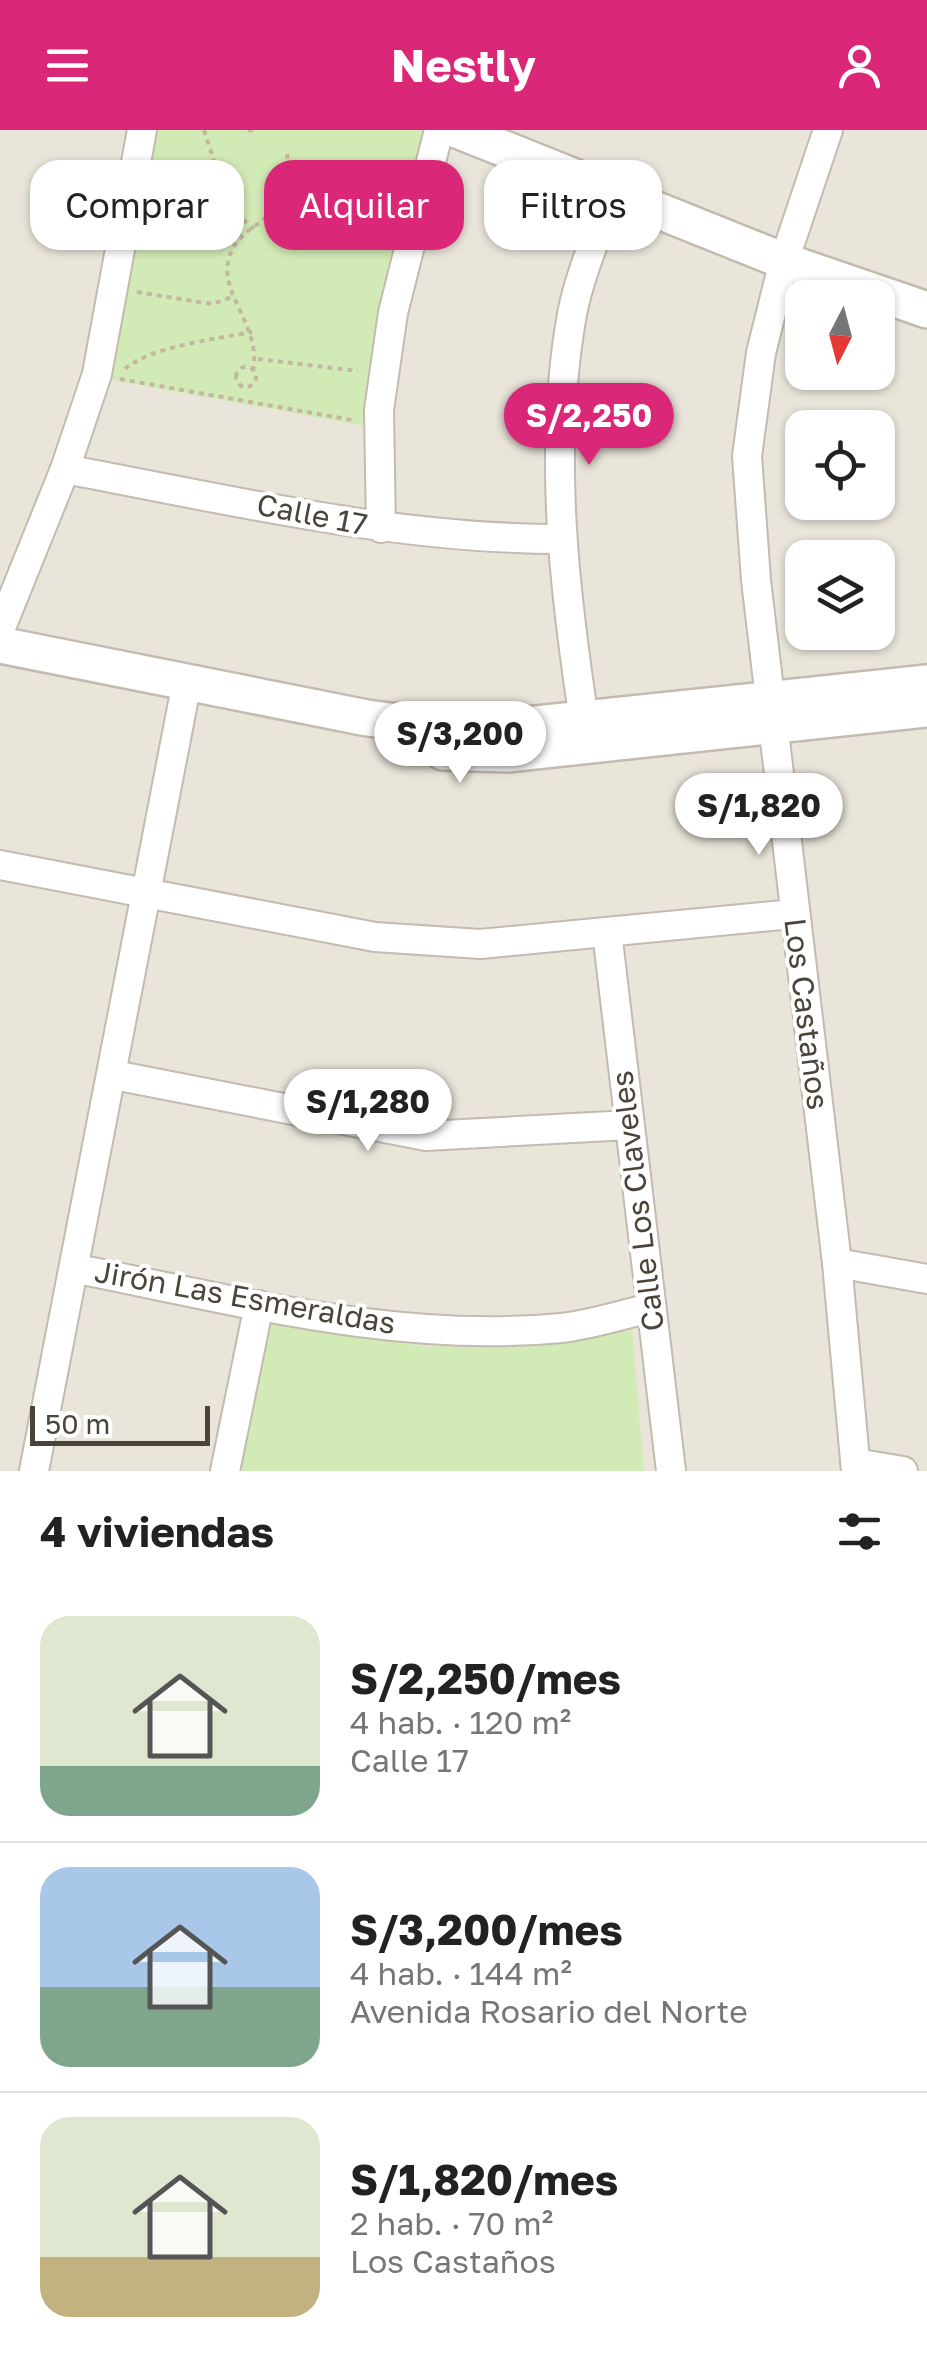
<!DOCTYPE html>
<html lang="es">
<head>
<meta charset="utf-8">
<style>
  :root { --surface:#fff; --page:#f2f2f2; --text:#222; --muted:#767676; --line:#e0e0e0; --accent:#db2777 }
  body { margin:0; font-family:"Golos Text",sans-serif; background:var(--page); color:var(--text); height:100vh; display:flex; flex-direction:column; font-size:38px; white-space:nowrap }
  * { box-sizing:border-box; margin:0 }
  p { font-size:32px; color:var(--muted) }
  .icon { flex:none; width:55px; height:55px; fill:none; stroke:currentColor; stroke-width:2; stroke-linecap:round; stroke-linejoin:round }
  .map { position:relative; height:1341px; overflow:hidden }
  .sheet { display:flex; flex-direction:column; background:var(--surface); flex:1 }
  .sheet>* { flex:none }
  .banner { position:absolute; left:30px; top:30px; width:868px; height:90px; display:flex; gap:20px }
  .needle { width:65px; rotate:186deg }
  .buttons { position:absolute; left:785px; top:150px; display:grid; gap:20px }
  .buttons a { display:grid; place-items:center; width:110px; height:110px; border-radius:20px; background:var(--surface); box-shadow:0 2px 8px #0004; font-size:50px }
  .scale { position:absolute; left:30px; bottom:25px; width:180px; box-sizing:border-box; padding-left:10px; border:5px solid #4b4439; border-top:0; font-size:28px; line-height:35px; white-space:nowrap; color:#4b4439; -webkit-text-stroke:8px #fff; paint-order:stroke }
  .price { position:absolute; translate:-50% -85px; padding:0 22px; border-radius:35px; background:#fff; color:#222; font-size:32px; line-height:65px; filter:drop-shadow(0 2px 5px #0008) }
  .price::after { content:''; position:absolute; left:50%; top:60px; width:30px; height:22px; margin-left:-15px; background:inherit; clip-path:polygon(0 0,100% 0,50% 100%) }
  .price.active { background:var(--accent); color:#fff }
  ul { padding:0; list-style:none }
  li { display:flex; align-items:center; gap:30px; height:250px; padding:0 40px }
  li+li { border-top:2px solid var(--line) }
  li span { display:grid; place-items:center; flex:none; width:280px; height:200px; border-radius:30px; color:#555 }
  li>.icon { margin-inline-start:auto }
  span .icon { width:120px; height:120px; fill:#fffc; stroke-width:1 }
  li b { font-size:42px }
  h2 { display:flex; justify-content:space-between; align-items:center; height:120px; padding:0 40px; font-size:42px }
  .pill { padding:0 35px; border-radius:30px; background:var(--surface); box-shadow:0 2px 8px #0004; font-size:35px; line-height:90px }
  .pill.active { background:var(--accent); color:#fff }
  header { display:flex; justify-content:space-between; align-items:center; height:130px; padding:0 40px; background:var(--accent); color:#fff; font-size:45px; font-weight:700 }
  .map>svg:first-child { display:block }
  .residential { fill:#eae5da; fill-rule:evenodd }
  .green { fill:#d2eab5 }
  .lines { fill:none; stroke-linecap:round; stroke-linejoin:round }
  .minor-casing { stroke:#c2bbae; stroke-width:32 }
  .tertiary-casing { stroke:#c2bbae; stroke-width:40 }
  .path { stroke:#c4b79f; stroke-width:4; stroke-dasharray:5 5; stroke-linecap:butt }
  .minor { stroke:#fff; stroke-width:28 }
  .tertiary { stroke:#fff; stroke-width:35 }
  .labels { text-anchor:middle; stroke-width:8; stroke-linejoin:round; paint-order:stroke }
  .street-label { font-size:30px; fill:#4b4439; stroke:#fff }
</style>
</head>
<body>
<header><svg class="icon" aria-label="menu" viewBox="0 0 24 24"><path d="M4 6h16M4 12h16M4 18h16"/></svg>Nestly<svg class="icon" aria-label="person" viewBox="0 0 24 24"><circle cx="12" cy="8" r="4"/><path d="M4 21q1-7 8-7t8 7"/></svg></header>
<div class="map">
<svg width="927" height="1341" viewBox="0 0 927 1341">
  <rect width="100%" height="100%" fill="#f6f3ec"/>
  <path class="residential" d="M0 0H927V1341H0ZM802 168H878V242H802ZM802 298H878V372H802ZM802 428H878V502H802Z"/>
  <path class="green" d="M149 0H424L428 8C397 107 379 194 370 297L107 249Z
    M267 1194 429 1217 632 1198 644 1341H239Z"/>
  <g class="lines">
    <defs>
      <path id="minor" d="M828 0 784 131 761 223 747 326 756 450 837 1133 856 1341
        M65 339C229 370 394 409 561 409
        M381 398 379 280 393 183 439 0
        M0 500 65 339 97 244 142 0
        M587 609C565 469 547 325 572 184 580 143 599 101 612 61
        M0 735 375 807 480 814 793 784
        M607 802 671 1341
        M114 945 426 1006 629 995
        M837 1133 927 1149
        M77 1139C236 1170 397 1214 561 1198 590 1195 621 1185 650 1178
        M855 1333 903 1341
        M34 1341 187 552
        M225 1341 259 1175"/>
      <path id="tertiary" d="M457 0 784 131 927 180
        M0 515 367 588 469 601 927 553
        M443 622 507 624 927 579"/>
    </defs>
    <use href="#minor" class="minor-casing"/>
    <use href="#tertiary" class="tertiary-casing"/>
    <path class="path" d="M204 0 229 77 254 99
      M248 0 254 1
      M289 51 347 60 396 75
      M155 62 229 77
      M137 162 212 174 235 166
      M258 229 358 241
      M236 247a10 10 0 1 1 20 0a10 10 0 1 1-20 0Z
      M125 239C151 216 217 209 252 202
      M253 241C262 197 218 163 229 128 241 85 295 99 287 24
      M120 249 352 290"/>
    <use href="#minor" class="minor"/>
    <use href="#tertiary" class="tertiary"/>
  </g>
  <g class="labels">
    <g class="street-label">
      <text transform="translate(312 385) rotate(11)" y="10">Calle 17</text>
      <text transform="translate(806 884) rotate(83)" y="10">Los Castaños</text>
      <text transform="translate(638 1071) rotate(-97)" y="10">Calle Los Claveles</text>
      <text transform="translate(245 1168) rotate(10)" y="10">Jirón Las Esmeraldas</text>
    </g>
  </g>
</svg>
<div class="buttons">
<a><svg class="needle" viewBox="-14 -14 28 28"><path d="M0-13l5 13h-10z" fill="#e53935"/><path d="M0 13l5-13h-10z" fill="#767676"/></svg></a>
<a><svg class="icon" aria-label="locate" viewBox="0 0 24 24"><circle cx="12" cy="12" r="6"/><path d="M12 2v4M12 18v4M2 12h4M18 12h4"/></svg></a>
<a><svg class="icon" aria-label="layers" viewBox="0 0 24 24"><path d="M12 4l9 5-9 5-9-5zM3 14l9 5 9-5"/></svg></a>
</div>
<div class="scale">50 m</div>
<b class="price active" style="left:589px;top:338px">S/2,250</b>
<b class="price" style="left:460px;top:656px">S/3,200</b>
<b class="price" style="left:759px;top:728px">S/1,820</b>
<b class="price" style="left:368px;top:1024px">S/1,280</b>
<div class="banner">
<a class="pill">Comprar</a>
<a class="pill active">Alquilar</a>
<a class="pill">Filtros</a>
</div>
</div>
<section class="sheet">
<h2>4 viviendas<svg class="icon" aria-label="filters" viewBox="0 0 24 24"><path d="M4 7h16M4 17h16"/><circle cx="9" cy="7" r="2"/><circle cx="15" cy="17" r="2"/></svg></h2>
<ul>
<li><span style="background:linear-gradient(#dfe7d0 75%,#7fa58c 0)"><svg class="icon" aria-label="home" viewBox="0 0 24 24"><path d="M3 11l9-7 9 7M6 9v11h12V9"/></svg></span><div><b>S/2,250/mes</b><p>4 hab. · 120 m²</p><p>Calle 17</p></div></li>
<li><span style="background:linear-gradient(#a9c7e8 60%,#7fa58c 0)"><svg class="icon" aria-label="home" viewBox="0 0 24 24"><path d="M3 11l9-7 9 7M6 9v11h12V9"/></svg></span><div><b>S/3,200/mes</b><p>4 hab. · 144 m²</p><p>Avenida Rosario del Norte</p></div></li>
<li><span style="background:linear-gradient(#dfe7d0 70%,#c2b280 0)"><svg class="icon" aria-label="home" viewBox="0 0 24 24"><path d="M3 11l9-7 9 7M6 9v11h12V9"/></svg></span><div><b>S/1,820/mes</b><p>2 hab. · 70 m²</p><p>Los Castaños</p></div></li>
</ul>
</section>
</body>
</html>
